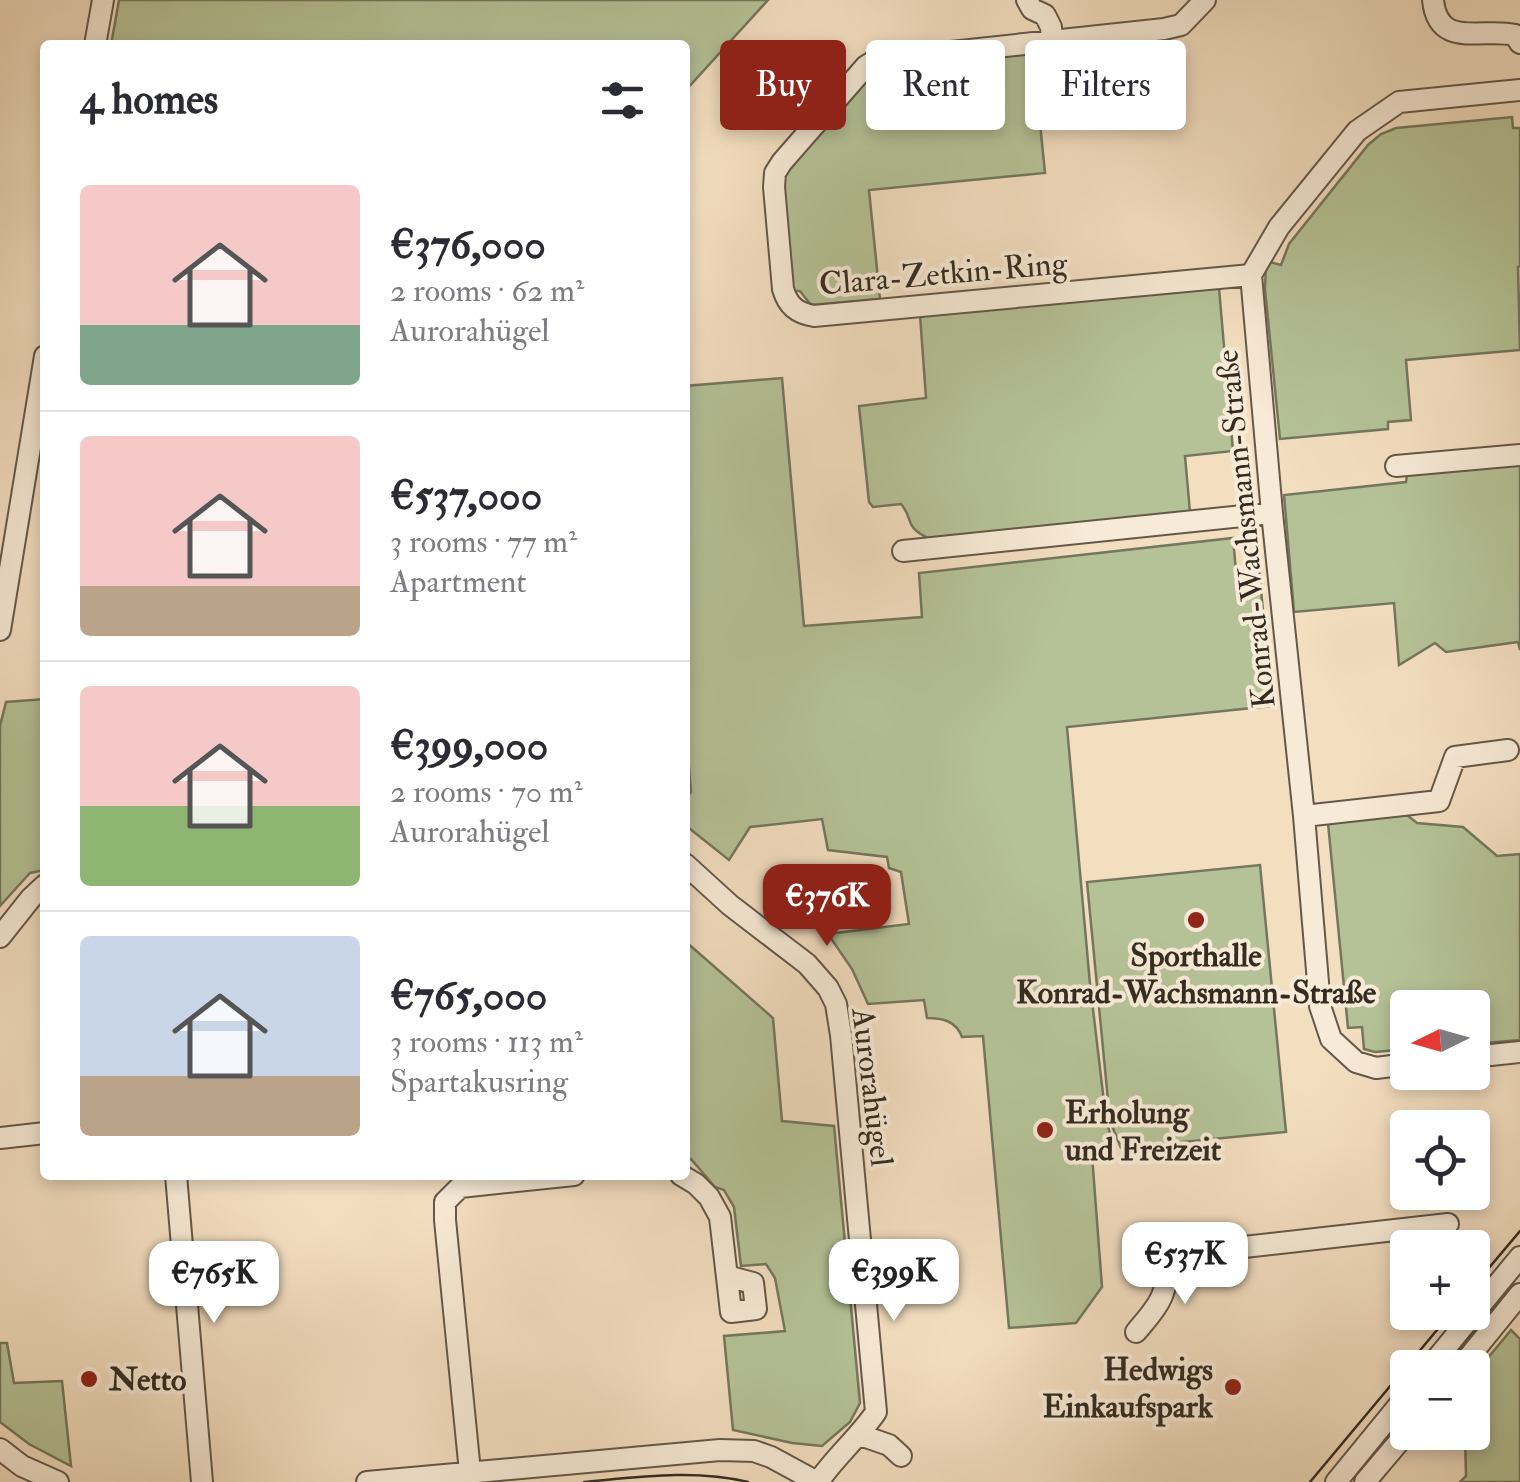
<!DOCTYPE html>
<html lang="en">
<head>
<meta charset="utf-8">
<style>
  :root { --surface:#fff; --page:#f7f7f7; --text:#2b2b33; --muted:#7c7c81; --line:#e1e1e2; --accent:#8f2418 }
  body { margin:0; font-family:"IM FELL Double Pica",serif; background:var(--page); color:var(--text); height:100vh; display:flex; flex-direction:column; font-size:38px; white-space:nowrap }
  * { box-sizing:border-box; margin:0 }
  p { font-size:32px; color:var(--muted) }
  .icon { flex:none; width:55px; height:55px; fill:none; stroke:currentColor; stroke-width:2; stroke-linecap:round; stroke-linejoin:round }
  .map { position:relative; flex:1; overflow:hidden }
  .details { position:absolute; left:40px; top:40px; width:650px; height:1140px; display:flex; flex-direction:column; background:var(--surface); border-radius:10px; box-shadow:0 5px 15px #0003 }
  .details>* { flex:none }
  .hud { position:absolute; left:720px; top:40px; width:650px; height:90px; display:flex; gap:20px }
  .needle { width:65px; rotate:265deg }
  .tools { position:absolute; left:1390px; top:990px; display:grid; gap:20px }
  .tools a { display:grid; place-items:center; width:100px; height:100px; border-radius:10px; background:var(--surface); box-shadow:0 5px 15px #0003; font-size:50px }
  .price { position:absolute; translate:-50% -85px; padding:0 22px; border-radius:20px; background:#fff; color:#222; font-size:32px; line-height:65px; filter:drop-shadow(0 2px 5px #0008) }
  .price::after { content:''; position:absolute; left:50%; top:60px; width:30px; height:22px; margin-left:-15px; background:inherit; clip-path:polygon(0 0,100% 0,50% 100%) }
  .price.current { background:var(--accent); color:#fff }
  ul { padding:0; list-style:none }
  li { display:flex; align-items:center; gap:30px; height:250px; padding:0 40px }
  li+li { border-top:2px solid var(--line) }
  li span { display:grid; place-items:center; flex:none; width:280px; height:200px; border-radius:10px; color:#555 }
  li>.icon { margin-inline-start:auto }
  span .icon { width:120px; height:120px; fill:#fffc; stroke-width:1 }
  li b { font-size:42px }
  h2 { display:flex; justify-content:space-between; align-items:center; height:120px; padding:0 40px; font-size:42px }
  .pill { padding:0 35px; border-radius:10px; background:var(--surface); box-shadow:0 5px 15px #0003; font-size:35px; line-height:90px }
  .pill.current { background:var(--accent); color:#fff }
  .map>svg:first-child { display:block }
  .green { fill:#b5c297; stroke:#74775c; stroke-width:2.5 }
  .lines { fill:none; stroke-linecap:round; stroke-linejoin:round }
  .minor-casing { stroke:#64584a; stroke-width:24 }
  .minor { stroke:#f7ead6; stroke-width:20 }
  .tram { stroke:#342c22; stroke-width:2.5 }
  .poi-dot { fill:#8f2418; stroke:#f7ead6; stroke-width:4 }
  .labels { text-anchor:middle; stroke-width:8; stroke-linejoin:round; paint-order:stroke }
  .street-label { font-size:32px; fill:#342c22; stroke:#f7ead6 }
  .poi-label { font-size:32px; font-weight:bold; fill:#342c22; stroke:#f7ead6; text-anchor:start }
</style>
</head>
<body>
<div class="map">
<svg width="1520" height="1482" viewBox="0 0 1520 1482">
  <rect width="100%" height="100%" fill="#f3dec0"/>
  <filter id="stains"><feTurbulence type="fractalNoise" baseFrequency=".002" numOctaves="4"/><feColorMatrix values="0 0 0 0 .2 0 0 0 0 .09 0 0 0 0 .02 0 0 0 .5 -.17"/></filter>
  <radialGradient id="worn" r=".72"><stop offset=".6" stop-color="#630" stop-opacity="0"/><stop offset="1" stop-color="#630" stop-opacity=".3"/></radialGradient>
  <path class="green" d="M119 0H768L685 91V45H111Z
    M1033 53 1045 173 869 190 880 299 811 305 800 291H792L781 186 786 174 866 76 876 70 889 67Z
    M1512 117 1513 128H1520V266L1518 267 1520 350 1406 360 1411 420 1388 422V429L1280 439 1265 289 1266 261 1281 265 1289 244 1368 145 1381 134 1396 128Z
    M1219 288 1233 451 1185 456 1190 512 930 539C902 526 915 520 901 504L873 507 869 502 859 406 926 398 920 315Z
    M782 378 804 626 922 617 919 573 1233 538 1236 571 1259 569 1272 706 1067 727 1090 984 1106 1119 1114 1148 1092 1155 1102 1287 1076 1323 1009 1328 983 1036 962 1037C956 1021 943 1018 927 1018L924 1000 868 1004 852 969 828 934 909 924 901 872 889 868 887 857 828 850 822 819 750 827 729 860 685 825V801L691 792 685 720V386Z
    M1520 465V650L1518 642 1446 652 1435 643 1399 665 1394 603 1294 612 1284 495 1406 482 1407 475Z
    M45 699V870L30 873 0 906V726L6 702Z
    M1407 815 1417 823 1463 827 1497 856 1520 854V1040L1473 1044 1472 1008H1408L1407 1049 1375 1052 1364 1049 1362 1027 1348 1028 1328 823Z
    M1260 865 1286 1132 1121 1148 1110 1121 1087 882Z
    M685 941 773 1018 782 1121 834 1126 860 1403 850 1422 822 1446 792 1443 733 1430 724 1336 785 1331 775 1278 766 1264 741 1266 734 1207 724 1190 715 1187 691 1159 685 1157Z
    M1511 1330 1520 1339V1482H1460L1466 1476 1465 1433 1472 1432 1473 1376Z
    M0 1343H7L14 1383 62 1381 71 1466 29 1444 0 1422Z"/>
  <g class="lines">
    <defs>
      <path id="minor" d="M1027 0 1032 9 1045 15 1051 27 1052 43
        M1205 0 1181 25 1164 29 876 60 866 66 782 162 775 173 774 187 783 289C788 306 797 313 814 316L1251 275
        M1433 0C1438 50 1483 27 1515 35L1520 43
        M95 45 103 0
        M1396 466 1520 455
        M903 551 1272 513
        M0 630 45 356
        M1304 816 1439 801 1455 757 1508 750
        M685 864 730 905 807 964 828 988 836 1004 841 1035 876 1412C859 1437 836 1456 818 1482
        M0 937 31 898 45 885
        M1472 1057 1520 1052
        M1408 1064 1376 1068 1356 1062 1331 1039 1320 1006 1304 816 1272 513 1251 275 1279 227 1357 131 1399 102 1520 90
        M0 1138 45 1133
        M176 1175 202 1482
        M681 1175 696 1184 709 1197 720 1217 731 1312 756 1309 753 1283 727 1276
        M1136 1332C1145 1321 1155 1311 1161 1298 1172 1274 1161 1264 1191 1253L1448 1224
        M1429 1368 1520 1257
        M1460 1368 1520 1294
        M860 1435 889 1445 901 1456
        M0 1449 22 1466 58 1482
        M367 1482 720 1450 754 1451 771 1457 817 1482
        M471 1482 445 1220V1202L460 1187 574 1175
        M1336 1482 1408 1394
        M1365 1482 1408 1431"/>
    </defs>
    <use href="#minor" class="minor-casing"/>
    <use href="#minor" class="minor"/>
    <path class="tram" d="M1472 1288 1520 1231
      M584 1482C638 1477 695 1469 748 1482
      M1310 1482 1452 1312"/>
  </g>
  <g class="poi-dot">
    <circle cx="1196" cy="920" r="10"/>
    <circle cx="1045" cy="1130" r="10"/>
    <circle cx="89" cy="1379" r="10"/>
    <circle cx="1233" cy="1387" r="10"/>
  </g>
  <g class="labels">
    <g class="street-label">
      <text transform="translate(943 273) rotate(-5)" y="11">Clara-Zetkin-Ring</text>
      <text transform="translate(1245 529) rotate(-96)" y="11">Konrad-Wachsmann-Straße</text>
      <text transform="translate(873 1087) rotate(83)" y="11">Aurorahügel</text>
    </g>
    <g class="poi-label">
      <text x="1196" y="966" text-anchor="middle">Sporthalle<tspan x="1196" dy="37">Konrad-Wachsmann-Straße</tspan></text>
      <text x="1065" y="1123">Erholung<tspan x="1065" dy="37">und Freizeit</tspan></text>
      <text x="1213" y="1380" text-anchor="end">Hedwigs<tspan x="1213" dy="37">Einkaufspark</tspan></text>
      <text x="109" y="1390">Netto</text>
    </g>
  </g>
  <rect width="100%" height="100%" filter="url(#stains)"/>
  <rect width="100%" height="100%" fill="url(#worn)"/>
</svg>
<div class="tools">
<a><svg class="needle" viewBox="-14 -14 28 28"><path d="M0-13l5 13h-10z" fill="#e53935"/><path d="M0 13l5-13h-10z" fill="#7c7c81"/></svg></a>
<a><svg class="icon" aria-label="locate" viewBox="0 0 24 24"><circle cx="12" cy="12" r="6"/><path d="M12 2v4M12 18v4M2 12h4M18 12h4"/></svg></a>
<a>+</a>
<a>−</a>
</div>
<b class="price current" style="left:827px;top:949px">€376K</b>
<b class="price" style="left:1185px;top:1307px">€537K</b>
<b class="price" style="left:894px;top:1324px">€399K</b>
<b class="price" style="left:214px;top:1326px">€765K</b>
<div class="hud">
<a class="pill current">Buy</a>
<a class="pill">Rent</a>
<a class="pill">Filters</a>
</div>
<section class="details">
<h2>4 homes<svg class="icon" aria-label="filters" viewBox="0 0 24 24"><path d="M4 7h16M4 17h16"/><circle cx="9" cy="7" r="2"/><circle cx="15" cy="17" r="2"/></svg></h2>
<ul>
<li><span style="background:linear-gradient(#f6c9c9 70%,#7fa58c 0)"><svg class="icon" aria-label="home" viewBox="0 0 24 24"><path d="M3 11l9-7 9 7M6 9v11h12V9"/></svg></span><div><b>€376,000</b><p>2 rooms · 62 m²</p><p>Aurorahügel</p></div></li>
<li><span style="background:linear-gradient(#f6c9c9 75%,#b9a48a 0)"><svg class="icon" aria-label="home" viewBox="0 0 24 24"><path d="M3 11l9-7 9 7M6 9v11h12V9"/></svg></span><div><b>€537,000</b><p>3 rooms · 77 m²</p><p>Apartment</p></div></li>
<li><span style="background:linear-gradient(#f6c9c9 60%,#8fb573 0)"><svg class="icon" aria-label="home" viewBox="0 0 24 24"><path d="M3 11l9-7 9 7M6 9v11h12V9"/></svg></span><div><b>€399,000</b><p>2 rooms · 70 m²</p><p>Aurorahügel</p></div></li>
<li><span style="background:linear-gradient(#c9d6e8 70%,#b9a48a 0)"><svg class="icon" aria-label="home" viewBox="0 0 24 24"><path d="M3 11l9-7 9 7M6 9v11h12V9"/></svg></span><div><b>€765,000</b><p>3 rooms · 113 m²</p><p>Spartakusring</p></div></li>
</ul>
</section>
</div>
</body>
</html>
